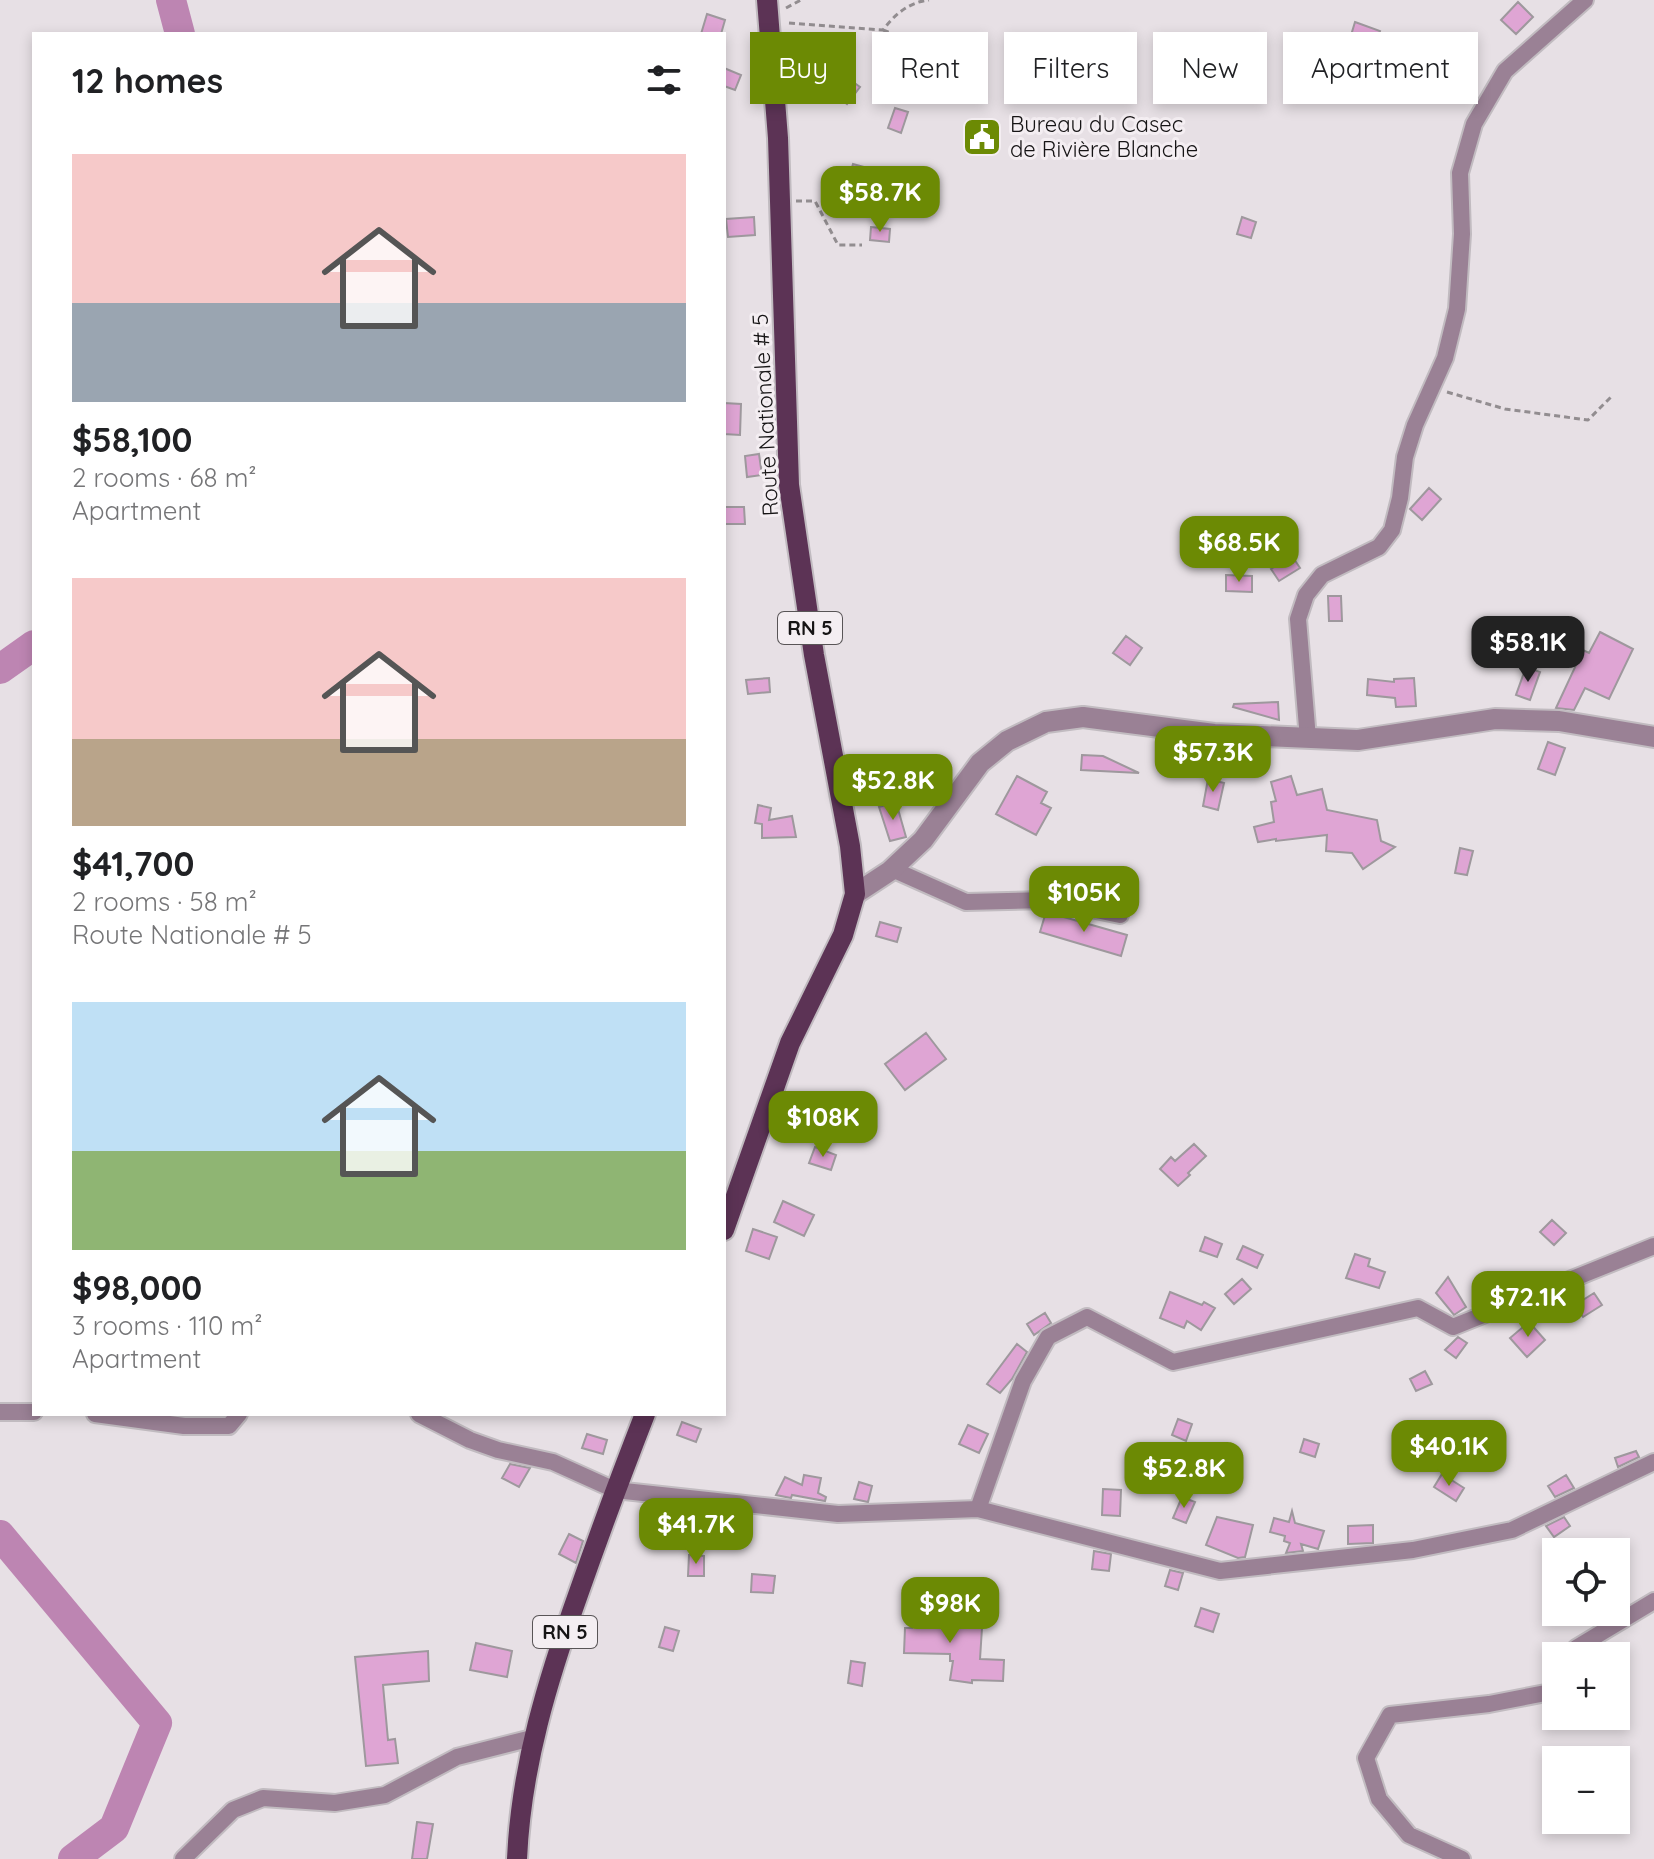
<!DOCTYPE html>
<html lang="en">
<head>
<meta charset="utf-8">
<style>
  :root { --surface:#fff; --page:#f6f6f6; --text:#202124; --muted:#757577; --accent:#6c8a04 }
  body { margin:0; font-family:Quicksand,sans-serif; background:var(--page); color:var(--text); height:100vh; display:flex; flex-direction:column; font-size:30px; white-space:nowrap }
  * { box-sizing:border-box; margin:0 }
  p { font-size:26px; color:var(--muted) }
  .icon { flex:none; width:44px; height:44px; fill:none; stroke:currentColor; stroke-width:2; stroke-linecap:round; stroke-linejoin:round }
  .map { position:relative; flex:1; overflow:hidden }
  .side { position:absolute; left:32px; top:32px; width:694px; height:1384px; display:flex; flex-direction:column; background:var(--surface); border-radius:0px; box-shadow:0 4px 12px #0003 }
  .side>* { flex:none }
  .top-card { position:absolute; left:750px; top:32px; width:760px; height:72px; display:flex; gap:16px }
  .tools { position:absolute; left:1542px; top:1538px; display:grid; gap:16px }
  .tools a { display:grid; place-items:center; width:88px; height:88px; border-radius:0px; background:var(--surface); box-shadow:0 4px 12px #0003; font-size:40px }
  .price { position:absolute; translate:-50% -68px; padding:0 18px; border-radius:16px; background:var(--accent); color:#fff; font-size:26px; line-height:52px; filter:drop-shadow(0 2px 4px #0008) }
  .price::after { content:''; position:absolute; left:50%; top:48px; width:24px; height:18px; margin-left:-12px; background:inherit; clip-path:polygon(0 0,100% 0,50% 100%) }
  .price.selected { background:#222; color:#fff }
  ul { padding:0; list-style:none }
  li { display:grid; align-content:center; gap:16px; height:424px; padding:0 40px }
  li span { display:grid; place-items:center; height:248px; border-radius:0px; color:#555 }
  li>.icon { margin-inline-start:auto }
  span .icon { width:144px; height:144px; fill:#fffc; stroke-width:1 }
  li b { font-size:34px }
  h2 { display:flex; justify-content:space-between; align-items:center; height:96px; padding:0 40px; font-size:34px }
  .chip { padding:0 28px; border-radius:0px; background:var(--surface); box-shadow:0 4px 12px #0003; font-size:28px; line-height:72px }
  .chip.selected { background:var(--accent); color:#fff }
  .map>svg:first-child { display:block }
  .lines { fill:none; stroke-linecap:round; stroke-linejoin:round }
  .river { stroke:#bd85b2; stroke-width:30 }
  .building { fill:#dfa5d4; stroke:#9e989d; stroke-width:2 }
  .minor-casing { stroke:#c1bbc0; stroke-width:20 }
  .tertiary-casing { stroke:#c1bbc0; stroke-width:24 }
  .primary-casing { stroke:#c1bbc0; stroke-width:24 }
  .path { stroke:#928d90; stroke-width:3; stroke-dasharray:6 4; stroke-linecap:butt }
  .minor { stroke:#9a8195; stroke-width:16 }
  .tertiary { stroke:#9a8195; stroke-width:20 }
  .primary { stroke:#5c3355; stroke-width:20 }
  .labels { text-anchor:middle; stroke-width:6; stroke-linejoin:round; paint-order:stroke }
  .shield { fill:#f4eef2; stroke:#595557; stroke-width:2 }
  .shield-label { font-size:20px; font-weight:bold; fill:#161415 }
  .poi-label { font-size:22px; fill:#161415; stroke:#f4eef2; text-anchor:start }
  .street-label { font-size:22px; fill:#161415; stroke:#f4eef2 }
</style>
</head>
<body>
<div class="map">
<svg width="1654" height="1859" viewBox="0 0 1654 1859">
  <rect width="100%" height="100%" fill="#e7e0e5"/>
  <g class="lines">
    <path class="river" d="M171 0 180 34
      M0 669 34 645
      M0 1535 157 1723 114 1828 73 1859"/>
  </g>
  <path class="building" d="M1518 2 1533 17 1516 34 1501 20Z
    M707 14 725 20 721 34H701Z
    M1355 22 1380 31 1368 63 1352 32Z
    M1016 43H1036V71L1016 70Z
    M724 68 741 75 735 90 724 86Z
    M849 79 860 87 847 104 836 95Z
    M895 108 908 112 901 133 888 128Z
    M853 164 871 169 867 183 849 178Z
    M754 217 755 235 728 237 726 219Z
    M1242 217 1256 222 1251 238 1237 234Z
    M871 227 890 229 889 242 870 240Z
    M724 403 741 404 740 435 724 434Z
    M759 454 762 475 747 477 745 456Z
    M1429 488 1441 499 1422 520 1410 509Z
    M724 507H744L745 524H724Z
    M1292 556 1300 568 1279 581 1271 569Z
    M1226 575 1252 576V592L1226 591Z
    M1328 596H1341L1342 621H1329Z
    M1600 632 1633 649 1609 699 1585 688 1574 710 1556 708 1583 650 1589 653Z
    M1126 636 1142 648 1130 665 1113 653Z
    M1526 667 1540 672 1530 700 1516 695Z
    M769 678 770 692 748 694 746 680Z
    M1414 678 1416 706 1396 707 1395 698 1367 695 1368 679 1394 682V679Z
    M1278 702 1279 720 1233 707 1234 704Z
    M1548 742 1565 748 1555 775 1538 769Z
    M1082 755 1103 756 1139 773 1081 770Z
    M1017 776 1047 792 1041 803 1051 808 1036 835 996 814Z
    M1291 776 1297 795 1322 789 1327 810 1377 820 1381 841 1395 847 1363 869 1352 853 1326 851 1327 835 1276 841V839L1258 842 1254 827 1274 822 1271 802 1276 801 1271 782Z
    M1208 779 1224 783 1218 810 1203 806Z
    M896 802 906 837 890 841 879 807Z
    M758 805 771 808 769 820 792 816 796 837 762 838V824L755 823Z
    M1460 848 1473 851 1467 875 1455 873Z
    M1046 912 1127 935 1121 956 1040 932Z
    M880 922 901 928 897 942 876 936Z
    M926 1033 946 1059 905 1090 885 1064Z
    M1194 1144 1206 1156 1188 1173 1190 1175 1178 1186 1160 1169 1171 1157 1175 1161Z
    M815 1147 836 1155 831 1170 809 1163Z
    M783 1201 814 1215 804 1236 774 1222Z
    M1552 1220 1566 1233 1554 1245 1540 1232Z
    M753 1229 777 1237 769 1259 746 1251Z
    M1205 1237 1222 1244 1217 1257 1200 1251Z
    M1243 1246 1263 1255 1257 1268 1237 1259Z
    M1355 1254 1370 1259 1368 1266 1385 1272 1379 1288 1346 1278Z
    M1448 1277 1466 1307 1454 1315 1436 1293Z
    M1242 1279 1251 1289 1234 1304 1225 1294Z
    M1170 1292 1202 1305 1204 1302 1215 1308 1201 1330 1187 1321 1184 1328 1160 1318Z
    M1594 1293 1602 1305 1583 1317 1575 1305Z
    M1045 1313 1051 1323 1034 1335 1027 1324Z
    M1529 1322 1545 1340 1527 1357 1510 1338Z
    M1458 1337 1467 1343 1456 1358 1445 1350Z
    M1017 1344 1027 1352 1012 1379 1000 1393 987 1384Z
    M1425 1371 1432 1384 1416 1391 1410 1379Z
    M1178 1419 1192 1424 1186 1441 1172 1435Z
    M682 1422 701 1429 696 1442 677 1435Z
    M968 1425 988 1434 979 1453 959 1444Z
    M587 1434 607 1440 603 1454 582 1448Z
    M1304 1439 1319 1444 1315 1457 1300 1452Z
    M1636 1451 1639 1457 1618 1467 1615 1458Z
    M510 1464 530 1468 519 1487 502 1478Z
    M1442 1474 1464 1488 1456 1501 1434 1487Z
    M804 1475 821 1478 818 1493 826 1497 825 1501 792 1495 791 1498 776 1495 785 1477 802 1485Z
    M1566 1475 1574 1488 1555 1497 1548 1486Z
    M859 1482 872 1486 868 1502 854 1499Z
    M1103 1489 1121 1490 1120 1516 1102 1515Z
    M1182 1497 1195 1502 1186 1523 1173 1518Z
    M1292 1511 1295 1523 1324 1531 1318 1549 1301 1544 1303 1551 1286 1553 1290 1543 1284 1541 1285 1536 1270 1532 1274 1518 1289 1522Z
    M1217 1517 1253 1525 1245 1557 1238 1558 1206 1545Z
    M1564 1517 1570 1526 1554 1537 1546 1526Z
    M1373 1525V1543L1348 1544V1526Z
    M569 1534 583 1541 576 1563 559 1554Z
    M1094 1551 1111 1554 1109 1571 1092 1569Z
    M689 1555 704 1556V1576H688Z
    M1170 1570 1183 1573 1178 1590 1165 1586Z
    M752 1574 775 1576 773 1593 751 1592Z
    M915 1597 938 1599 936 1625 982 1628 980 1659 1004 1660 1003 1681 972 1680V1683L950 1680 953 1661H950V1654L904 1653 905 1628H912Z
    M1201 1608 1219 1614 1213 1632 1195 1626Z
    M665 1627 679 1631 673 1651 659 1647Z
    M476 1643 512 1651 507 1677 470 1670Z
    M428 1651 429 1681 383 1685 388 1740 395 1739 398 1763 366 1766 355 1657Z
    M851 1661 865 1663 862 1686 848 1683Z
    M417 1822 433 1824 427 1859H412Z"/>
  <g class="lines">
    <defs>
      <path id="minor" d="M1308 739 1298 619 1306 595 1322 575 1379 547 1392 530 1400 498 1405 457 1415 425 1445 358 1457 309 1462 234 1460 173 1474 124 1505 71 1585 0
        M892 869 966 902 1048 900 1120 915
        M0 1412H34
        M95 1414 184 1426H229L239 1414
        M419 1414 470 1440 498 1450 553 1462 615 1490 838 1514 978 1509 1220 1571 1413 1550 1512 1530 1654 1462
        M978 1509 1023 1381 1048 1337 1087 1317 1173 1362 1418 1308 1453 1327 1654 1246
        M1574 1656 1576 1648 1654 1601
        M183 1859 233 1810 263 1798 335 1803 385 1795 457 1757 532 1738
        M1462 1859 1409 1835 1379 1799 1366 1758 1390 1715 1489 1704 1556 1691"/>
      <path id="tertiary" d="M855 894 890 871 923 840 980 763 1007 741 1046 722 1083 717 1214 734 1358 740 1495 719 1559 721 1654 737"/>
      <path id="primary" d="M724 1230 790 1043 843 935 855 894 850 846 814 655 789 485 778 138 767 0
        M517 1859C521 1766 548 1679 579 1592 600 1532 622 1473 645 1414"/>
    </defs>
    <use href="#minor" class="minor-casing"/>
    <use href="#tertiary" class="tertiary-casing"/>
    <use href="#primary" class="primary-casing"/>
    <path class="path" d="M786 8 801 0
      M789 23 883 30C894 15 909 2 929 0
      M883 30 943 52 972 32
      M796 201H815L838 245H862
      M1447 392 1505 409 1588 420 1613 395"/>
    <use href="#minor" class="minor"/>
    <use href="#tertiary" class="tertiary"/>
    <use href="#primary" class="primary"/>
  </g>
  <defs>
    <symbol id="civic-square" viewBox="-11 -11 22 22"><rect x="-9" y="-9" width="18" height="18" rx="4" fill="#6c8a04" stroke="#f4eef2"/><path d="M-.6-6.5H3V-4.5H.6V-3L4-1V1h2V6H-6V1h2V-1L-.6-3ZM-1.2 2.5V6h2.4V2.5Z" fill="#fff"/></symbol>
  </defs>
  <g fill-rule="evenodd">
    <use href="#civic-square" x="960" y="115" width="44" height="44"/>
  </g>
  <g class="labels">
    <g class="shield">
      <rect x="778" y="612" width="64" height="32" rx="6"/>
      <rect x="533" y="1616" width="64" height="32" rx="6"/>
    </g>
    <g class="shield-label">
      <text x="810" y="635">RN 5</text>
      <text x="565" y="1639">RN 5</text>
    </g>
    <g class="poi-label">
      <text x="1010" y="132">Bureau du Casec<tspan x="1010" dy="25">de Rivière Blanche</tspan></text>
    </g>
    <g class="street-label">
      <text transform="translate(765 415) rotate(-93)" y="8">Route Nationale # 5</text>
    </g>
  </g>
</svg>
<div class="tools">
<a><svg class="icon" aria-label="locate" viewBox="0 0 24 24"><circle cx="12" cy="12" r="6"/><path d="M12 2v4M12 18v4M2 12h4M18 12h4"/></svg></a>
<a>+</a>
<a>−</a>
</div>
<b class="price" style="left:880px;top:234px">$58.7K</b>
<b class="price" style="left:1239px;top:584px">$68.5K</b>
<b class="price selected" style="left:1528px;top:684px">$58.1K</b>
<b class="price" style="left:1213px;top:794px">$57.3K</b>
<b class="price" style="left:893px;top:822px">$52.8K</b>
<b class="price" style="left:1084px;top:934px">$105K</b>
<b class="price" style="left:823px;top:1159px">$108K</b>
<b class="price" style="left:1528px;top:1339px">$72.1K</b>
<b class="price" style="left:1449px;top:1488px">$40.1K</b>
<b class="price" style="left:1184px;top:1510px">$52.8K</b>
<b class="price" style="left:696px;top:1566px">$41.7K</b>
<b class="price" style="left:950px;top:1645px">$98K</b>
<div class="top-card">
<a class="chip selected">Buy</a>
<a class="chip">Rent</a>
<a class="chip">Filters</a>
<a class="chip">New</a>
<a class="chip">Apartment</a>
</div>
<section class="side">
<h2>12 homes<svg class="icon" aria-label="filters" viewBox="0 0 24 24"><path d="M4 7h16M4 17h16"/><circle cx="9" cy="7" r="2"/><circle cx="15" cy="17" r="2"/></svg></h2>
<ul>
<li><span style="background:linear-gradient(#f6c9c9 60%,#9aa5b1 0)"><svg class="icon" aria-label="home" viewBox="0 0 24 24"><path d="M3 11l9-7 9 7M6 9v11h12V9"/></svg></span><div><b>$58,100</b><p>2 rooms · 68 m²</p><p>Apartment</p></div></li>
<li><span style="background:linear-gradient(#f6c9c9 65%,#b9a48a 0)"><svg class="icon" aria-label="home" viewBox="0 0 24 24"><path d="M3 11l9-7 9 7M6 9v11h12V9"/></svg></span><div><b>$41,700</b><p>2 rooms · 58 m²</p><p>Route Nationale # 5</p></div></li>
<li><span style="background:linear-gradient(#bfe0f5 60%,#8fb573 0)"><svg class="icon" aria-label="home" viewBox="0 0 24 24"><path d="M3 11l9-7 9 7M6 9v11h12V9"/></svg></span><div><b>$98,000</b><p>3 rooms · 110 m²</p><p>Apartment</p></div></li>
</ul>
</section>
</div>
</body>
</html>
